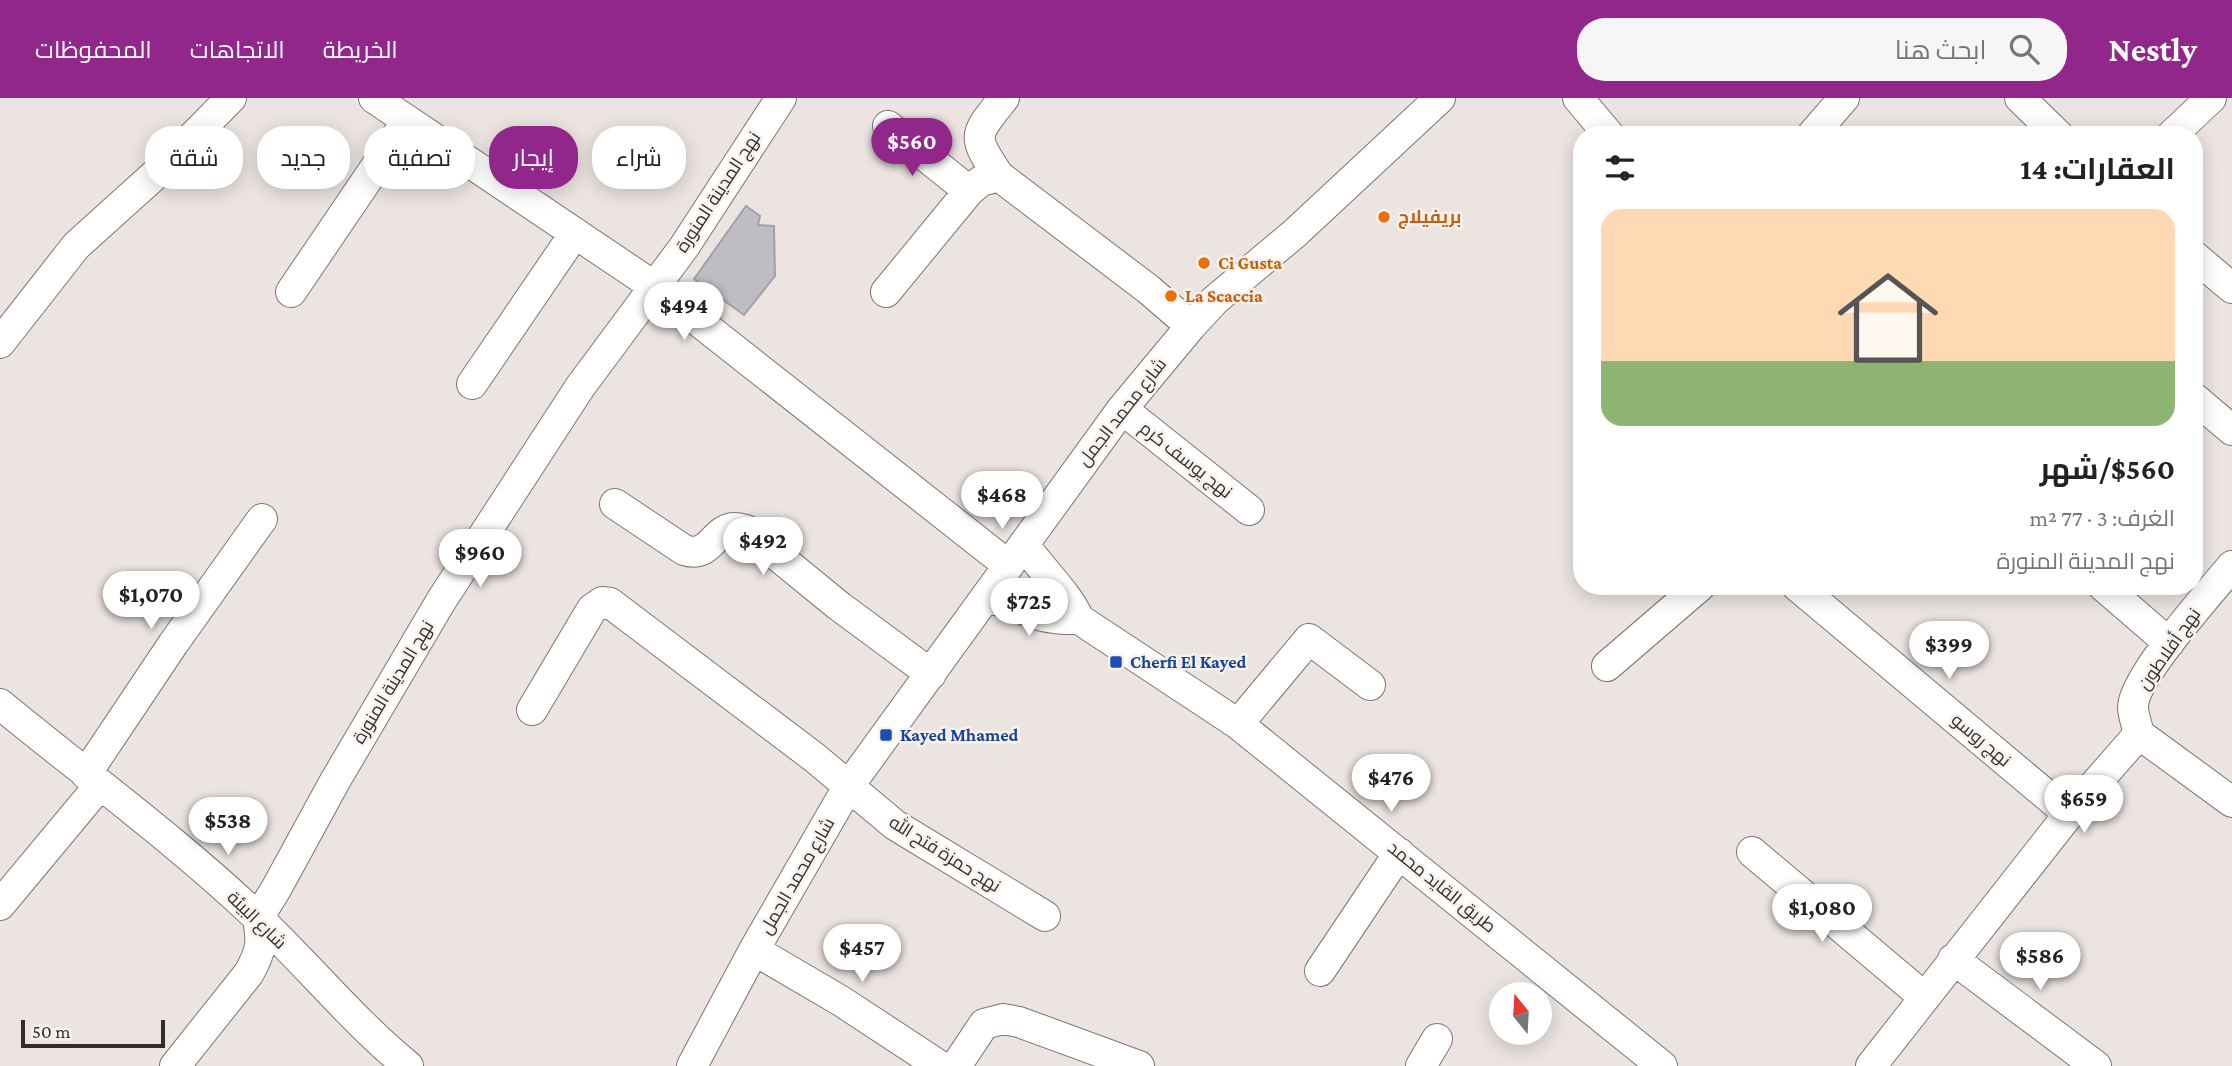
<!DOCTYPE html>
<html lang="ar">
<head>
<meta charset="utf-8">
<style>
  :root { --surface:#fff; --page:#f6f6f6; --text:#222; --muted:#767676; --accent:#92278b }
  body { margin:0; font-family:"Crimson Pro",Cairo,serif; background:var(--page); color:var(--text); direction:rtl; height:100vh; display:flex; flex-direction:column; font-size:26px; white-space:nowrap }
  * { box-sizing:border-box; margin:0 }
  p { font-size:23px; color:var(--muted) }
  .icon { flex:none; width:38px; height:38px; fill:none; stroke:currentColor; stroke-width:2; stroke-linecap:round; stroke-linejoin:round }
  .map { position:relative; flex:1; overflow:hidden; direction:ltr }
  .panel { position:absolute; left:1573px; top:28px; width:630px; height:469px; display:flex; flex-direction:column; background:var(--surface); border-radius:28px; box-shadow:0 4px 18px #0003; direction:rtl }
  .panel>* { flex:none }
  .top-card { position:absolute; left:21px; top:28px; width:665px; height:63px; direction:rtl; display:flex; gap:14px }
  .needle { width:46px; rotate:342deg }
  .buttons { position:absolute; left:1489px; top:884px; display:grid; gap:14px }
  .buttons a { display:grid; place-items:center; width:63px; height:63px; border-radius:50%; background:var(--surface); box-shadow:0 4px 18px #0003; font-size:35px }
  .scale { position:absolute; left:21px; bottom:18px; width:144px; box-sizing:border-box; padding-left:7px; border:4px solid #302d2c; border-top:0; font-size:19px; line-height:24px; white-space:nowrap; color:#302d2c; -webkit-text-stroke:5px #f8f2ee; paint-order:stroke }
  .price { position:absolute; translate:-50% -60px; padding:0 16px; border-radius:24px; background:#fff; color:#222; font-size:23px; line-height:46px; filter:drop-shadow(0 2px 4px #0008) }
  .price::after { content:''; position:absolute; left:50%; top:42px; width:21px; height:16px; margin-left:-10px; background:inherit; clip-path:polygon(0 0,100% 0,50% 100%) }
  .price.selected { background:var(--accent); color:#fff }
  ul { padding:0; list-style:none }
  li { display:grid; align-content:center; gap:14px; height:371px; padding:0 28px }
  li span { display:grid; place-items:center; height:217px; border-radius:21px; color:#555 }
  li>.icon { margin-inline-start:auto }
  span .icon { width:126px; height:126px; fill:#fffc; stroke-width:1 }
  li b { font-size:30px }
  h2 { display:flex; justify-content:space-between; align-items:center; height:84px; padding:0 28px; font-size:30px }
  .tag { padding:0 24px; border-radius:28px; background:var(--surface); box-shadow:0 4px 18px #0003; font-size:24px; line-height:63px }
  .tag.selected { background:var(--accent); color:#fff }
  header { display:flex; align-items:center; gap:42px; box-sizing:border-box; height:98px; padding:0 35px; background:var(--accent); color:#fff }
  header strong { font-size:33px }
  nav { display:flex; gap:38px; margin-inline-start:auto; font-size:24px }
  .search { width:490px; height:63px; background:var(--page); display:flex; align-items:center; gap:18px; box-sizing:border-box; padding:0 24px; border-radius:28px; color:var(--muted); font-size:26px }
  .map>svg:first-child { display:block }
  .building { fill:#bebdc3; stroke:#a2a1a7; stroke-width:2 }
  .lines { fill:none; stroke-linecap:round; stroke-linejoin:round }
  .minor-casing { stroke:#7c7673; stroke-width:32 }
  .minor { stroke:#fff; stroke-width:30 }
  .food-dot { fill:#e8710a; stroke:#f8f2ee; stroke-width:2.5 }
  .transit-dot { fill:#1a4fb4; stroke:#f8f2ee; stroke-width:2.5 }
  .labels { text-anchor:middle; stroke-width:5; stroke-linejoin:round; paint-order:stroke }
  .street-label { font-size:18px; fill:#302d2c; stroke:#f8f2ee }
  .food-label { font-size:18px; font-weight:bold; fill:#c56008; stroke:#f8f2ee; text-anchor:start }
  .transit-label { font-size:18px; font-weight:bold; fill:#164399; stroke:#f8f2ee; text-anchor:start }
</style>
</head>
<body>
<header>
<strong>Nestly</strong>
<div class="search"><svg class="icon" aria-label="search" viewBox="0 0 24 24"><circle cx="10" cy="10" r="6"/><path d="M15 15l6 6"/></svg>ابحث هنا</div>
<nav><a>الخريطة</a><a>الاتجاهات</a><a>المحفوظات</a></nav>
</header>
<div class="map">
<svg width="2232" height="968" viewBox="0 0 2232 968">
  <rect width="100%" height="100%" fill="#ebe4e1"/>
  <path class="building" d="M746 108 760 118 758 127 774 128 775 178 744 217 694 181Z"/>
  <g class="lines">
    <defs>
      <path id="minor" d="M374 0 655 189 1008 467
        M1578 0 1609 37
        M2020 0 2058 37
        M888 28 969 93
        M1812 37 1844 0
        M2172 37 2211 0
        M999 78C971 37 974 38 1004 0
        M2194 158 2232 190
        M291 194 407 23
        M886 194 969 93 981 83 999 78 1148 191 1191 228
        M0 245 76 148 158 74 231 0
        M472 286 575 135
        M2194 300 2232 332
        M1122 311 1249 412
        M615 406 684 452C711 461 713 431 734 430 738 430 742 431 746 432L839 508 931 576
        M1024 446C1041 472 1066 493 1079 521
        M1797 488 2069 716
        M2103 488 2169 545
        M985 500C1007 503 1019 510 1039 517 1052 521 1066 521 1079 521L1238 626 1662 968
        M1607 568 1700 488
        M0 606C85 676 177 743 257 819 309 868 353 923 408 968
        M532 612 592 511 602 504 610 505 815 660 895 727 1045 818
        M1238 626 1309 541 1370 587
        M2139 636 2232 704
        M86 676 173 546 262 421
        M1752 754 1924 899
        M0 807 99 688
        M754 852 841 903 940 968
        M1953 861 2096 968
        M1320 873 1399 755
        M175 968 249 875C262 851 262 846 258 820L276 791 335 683 441 503 580 289 684 149 781 0
        M692 968 754 852 848 689 1122 311 1191 228 1215 202 1294 136 1440 0
        M956 968 984 926 1003 921 1019 924 1139 968
        M1421 968 1437 941
        M1871 968 2069 716 2139 636C2137 627 2133 617 2133 609 2133 580 2211 493 2232 468"/>
    </defs>
    <use href="#minor" class="minor-casing"/>
    <use href="#minor" class="minor"/>
  </g>
  <g class="food-dot">
    <circle cx="1384" cy="119" r="7"/>
    <circle cx="1204" cy="165" r="7"/>
    <circle cx="1171" cy="198" r="7"/>
  </g>
  <g class="transit-dot">
    <rect x="1109" y="557" width="14" height="14" rx="3.5"/>
    <rect x="879" y="630" width="14" height="14" rx="3.5"/>
  </g>
  <g class="labels">
    <g class="street-label">
      <text transform="translate(718 94) rotate(-57)" y="6">نهج المدينة المنورة</text>
      <text transform="translate(1122 314) rotate(-52)" y="6">شارع محمد الجمل</text>
      <text transform="translate(1186 362) rotate(38)" y="6">نهج يوسف كرم</text>
      <text transform="translate(2169 551) rotate(-55)" y="6">نهج أفلاطون</text>
      <text transform="translate(393 584) rotate(-59)" y="6">نهج المدينة المنورة</text>
      <text transform="translate(1981 642) rotate(40)" y="6">نهج روسو</text>
      <text transform="translate(945 756) rotate(32)" y="6">نهج حمزة فتح الله</text>
      <text transform="translate(797 778) rotate(-60)" y="6">شارع محمد الجمل</text>
      <text transform="translate(1442 789) rotate(39)" y="6">طريق القايد محمد</text>
      <text transform="translate(257 822) rotate(44)" y="6">شارع البيئة</text>
    </g>
    <g class="food-label">
      <text x="1398" y="125">بريفيلاج</text>
      <text x="1218" y="171">Ci Gusta</text>
      <text x="1185" y="204">La Scaccia</text>
    </g>
    <g class="transit-label">
      <text x="1130" y="570">Cherfi El Kayed</text>
      <text x="900" y="643">Kayed Mhamed</text>
    </g>
  </g>
</svg>
<div class="buttons">
<a><svg class="needle" viewBox="-14 -14 28 28"><path d="M0-13l5 13h-10z" fill="#e53935"/><path d="M0 13l5-13h-10z" fill="#767676"/></svg></a>
</div>
<div class="scale">50 m</div>
<b class="price selected" style="left:912px;top:80px">$560</b>
<b class="price" style="left:684px;top:244px">$494</b>
<b class="price" style="left:1002px;top:433px">$468</b>
<b class="price" style="left:763px;top:479px">$492</b>
<b class="price" style="left:480px;top:491px">$960</b>
<b class="price" style="left:151px;top:533px">$1,070</b>
<b class="price" style="left:1029px;top:540px">$725</b>
<b class="price" style="left:1949px;top:583px">$399</b>
<b class="price" style="left:1391px;top:716px">$476</b>
<b class="price" style="left:2084px;top:737px">$659</b>
<b class="price" style="left:228px;top:759px">$538</b>
<b class="price" style="left:1822px;top:846px">$1,080</b>
<b class="price" style="left:862px;top:886px">$457</b>
<b class="price" style="left:2040px;top:894px">$586</b>
<div class="top-card">
<a class="tag">شراء</a>
<a class="tag selected">إيجار</a>
<a class="tag">تصفية</a>
<a class="tag">جديد</a>
<a class="tag">شقة</a>
</div>
<section class="panel">
<h2>العقارات: 14<svg class="icon" aria-label="filters" viewBox="0 0 24 24"><path d="M4 7h16M4 17h16"/><circle cx="9" cy="7" r="2"/><circle cx="15" cy="17" r="2"/></svg></h2>
<ul>
<li><span style="background:linear-gradient(#ffd9b3 70%,#8fb573 0)"><svg class="icon" aria-label="home" viewBox="0 0 24 24"><path d="M3 11l9-7 9 7M6 9v11h12V9"/></svg></span><div><b>$560/شهر</b><p>الغرف: 3 · 77 m²</p><p>نهج المدينة المنورة</p></div></li>
</ul>
</section>
</div>
</body>
</html>
